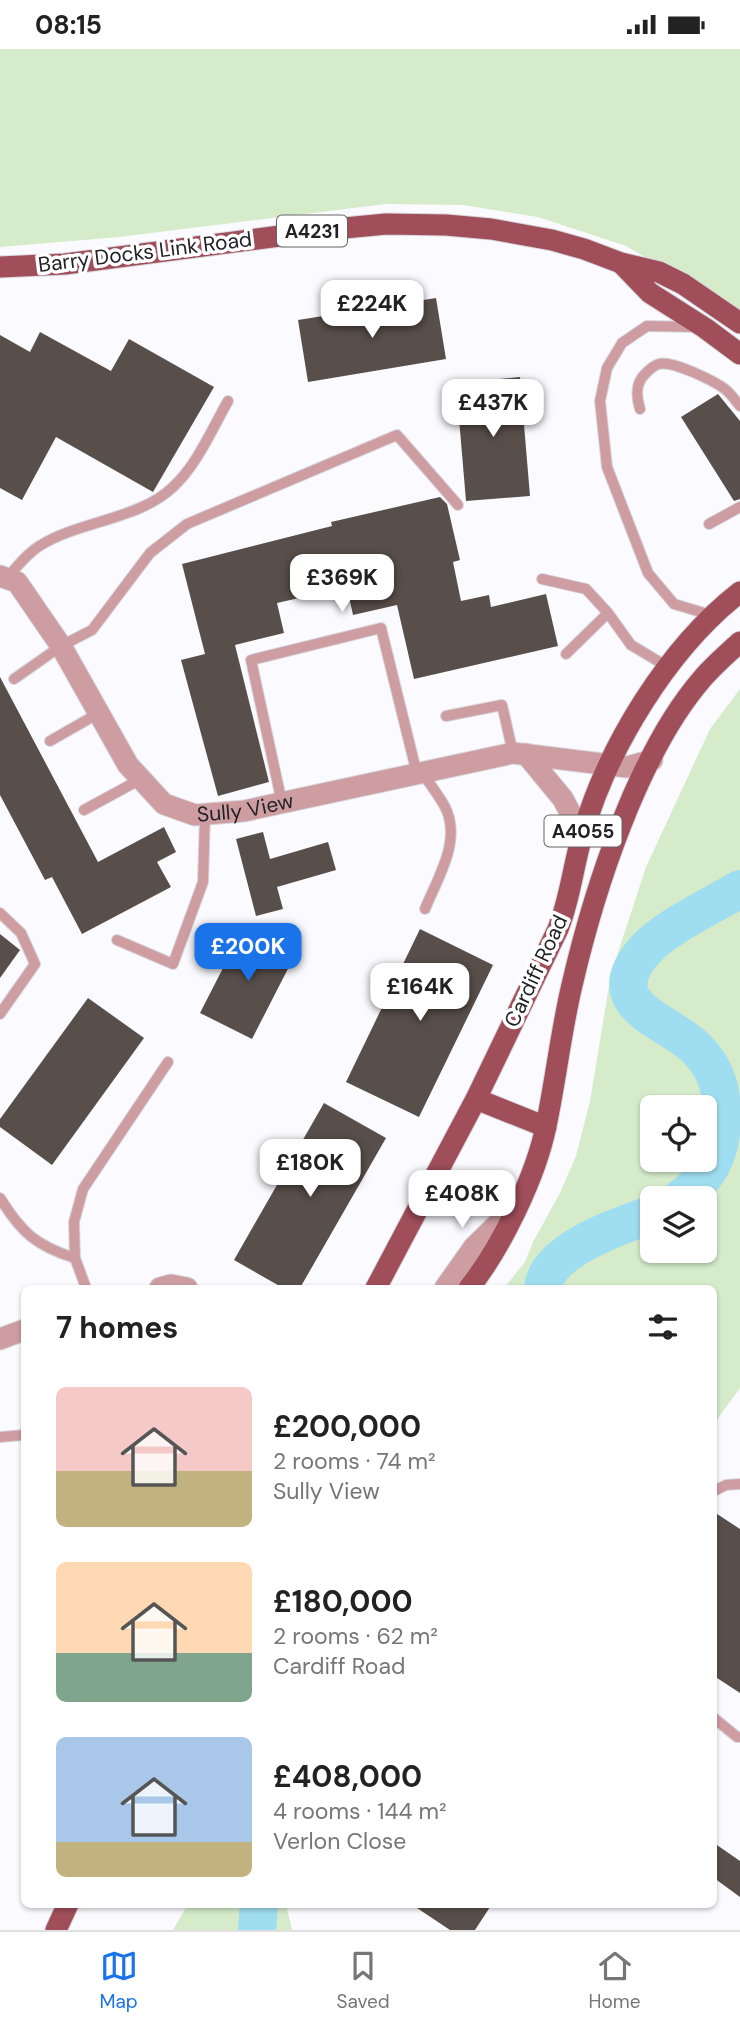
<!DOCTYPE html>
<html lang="en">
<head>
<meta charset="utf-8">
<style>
  :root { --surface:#fff; --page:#f2f2f2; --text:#222; --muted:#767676; --line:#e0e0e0; --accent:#1a73e8 }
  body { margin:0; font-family:"DM Sans",sans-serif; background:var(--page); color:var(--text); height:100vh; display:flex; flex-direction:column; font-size:26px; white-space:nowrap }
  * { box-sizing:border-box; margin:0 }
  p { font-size:23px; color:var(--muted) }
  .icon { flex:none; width:38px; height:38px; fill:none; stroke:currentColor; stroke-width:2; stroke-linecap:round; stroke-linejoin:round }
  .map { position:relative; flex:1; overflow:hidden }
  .sheet { position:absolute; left:21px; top:1236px; width:696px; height:623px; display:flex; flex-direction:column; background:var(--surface); border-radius:10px; box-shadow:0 2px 5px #0004 }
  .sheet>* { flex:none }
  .tools { position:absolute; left:640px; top:1046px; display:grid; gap:14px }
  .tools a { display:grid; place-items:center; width:77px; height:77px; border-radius:10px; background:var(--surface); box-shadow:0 2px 5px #0004; font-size:35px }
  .price { position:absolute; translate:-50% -60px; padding:0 16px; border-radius:14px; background:#fff; color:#222; font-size:23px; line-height:46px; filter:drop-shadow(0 2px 4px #0008) }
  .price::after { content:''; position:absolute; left:50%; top:42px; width:21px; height:16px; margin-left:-10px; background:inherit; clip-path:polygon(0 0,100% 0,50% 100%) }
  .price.selected { background:var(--accent); color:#fff }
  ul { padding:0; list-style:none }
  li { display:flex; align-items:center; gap:21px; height:175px; padding:0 35px }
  li span { display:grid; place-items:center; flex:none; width:196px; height:140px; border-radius:10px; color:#555 }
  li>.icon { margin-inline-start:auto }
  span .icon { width:84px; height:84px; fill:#fffc; stroke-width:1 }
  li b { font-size:30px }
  h2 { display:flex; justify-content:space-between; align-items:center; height:84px; padding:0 35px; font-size:30px }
  .status { display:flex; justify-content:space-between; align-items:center; height:49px; padding:0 35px; background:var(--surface); direction:ltr }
  .status svg { height:19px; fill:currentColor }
  .dock { display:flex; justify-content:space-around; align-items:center; height:98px; border-top:2px solid var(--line); background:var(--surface); font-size:19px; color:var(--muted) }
  .dock a { display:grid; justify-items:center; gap:4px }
  .dock .selected { color:var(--accent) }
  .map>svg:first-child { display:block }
  .green { fill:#d5ebca; fill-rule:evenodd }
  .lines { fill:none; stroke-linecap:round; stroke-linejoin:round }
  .river { stroke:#9fddf1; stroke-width:38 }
  .building { fill:#594f4a }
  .lane-casing { stroke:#d7d7dc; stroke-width:12 }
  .street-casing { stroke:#d7d7dc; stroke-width:23 }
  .primary-casing { stroke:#d7d7dc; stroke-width:23 }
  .lane { stroke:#ce9da2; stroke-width:10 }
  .street { stroke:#ce9da2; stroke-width:21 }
  .primary { stroke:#a04e5a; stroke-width:21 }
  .labels { text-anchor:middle; stroke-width:7; stroke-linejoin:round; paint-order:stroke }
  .shield { fill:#fff; stroke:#646467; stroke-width:2 }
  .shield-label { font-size:19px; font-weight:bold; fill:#222226 }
  .street-label { font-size:21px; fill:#222226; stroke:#fff }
</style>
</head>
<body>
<div class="status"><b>08:15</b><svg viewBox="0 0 49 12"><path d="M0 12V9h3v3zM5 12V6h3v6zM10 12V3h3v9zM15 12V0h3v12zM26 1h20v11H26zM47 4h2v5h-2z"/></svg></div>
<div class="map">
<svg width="740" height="1881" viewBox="0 0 740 1881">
  <rect width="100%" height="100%" fill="#fafaff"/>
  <path class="green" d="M0 0H740V264L626 197 538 168 463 156 386 155 119 188 0 198Z
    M740 640V1339L714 1375V1239H504L525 1213 533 1193 560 1144 576 1107 590 1052 611 925 646 818 710 680ZM653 1059H705V1111H653ZM653 1150H705V1202H653Z
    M188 1855H286L292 1881H173Z"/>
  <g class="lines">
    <path class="river" d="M680 1150C708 1129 720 1109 722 1074 723 1045 718 1022 698 1001 670 971 594 958 646 900 666 878 713 856 740 840
      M543 1239C547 1200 622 1176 653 1165
      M257 1881 259 1855"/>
  </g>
  <path class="building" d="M436 249 446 310 308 333 298 271Z
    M40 283 111 322 129 290 214 338 153 443 56 388 22 451 0 439V286L30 303Z
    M520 328 530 447 466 452 456 334Z
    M718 345 740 372V450L734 452 681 368Z
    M440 448 447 455 460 511 453 513 461 552 489 546 491 558 546 545 558 597 414 630 397 556 353 566 347 538 277 554 284 584 235 596 269 733 218 747 181 611 205 605 182 515 332 477 331 473Z
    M0 628 98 813 164 778 176 803 157 813 171 838 82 885 52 828 45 831 0 746Z
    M263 783 270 810 328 793 336 821 277 838 283 860 256 867 236 790Z
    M244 878 296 904 252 990 200 964Z
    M420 880 493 916 419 1068 346 1033Z
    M0 885 20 901 0 929Z
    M88 949 144 989 52 1116 0 1078V1070Z
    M324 1054 386 1089 300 1239H283L234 1211Z
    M714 1463 740 1480V1644L714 1627Z
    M714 1794 740 1812V1848L714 1829Z
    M411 1855H492L475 1881H450Z"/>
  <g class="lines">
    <defs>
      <path id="lane" d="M695 278 647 277 622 294 607 319 600 352 607 418 648 524 674 555 711 566
        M640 360C636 347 635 334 646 324 649 321 655 316 659 315 672 311 714 332 725 340 731 345 735 351 740 357
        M709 475 740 458
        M6 530C17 518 27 504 41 496 80 472 140 470 173 438 197 416 212 380 228 352
        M542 530 586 540 608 564 631 596 668 618
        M566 605 608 564
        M14 630 61 597 92 581 150 504 187 475 397 386 458 456
        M446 667 502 656 513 704
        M50 692 99 664
        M422 723C429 734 437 744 444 756 463 790 438 828 425 860
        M282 754 251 611 381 579 417 725
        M84 761 141 730
        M0 864 21 884 35 915 0 965
        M117 891 173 915 203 833 205 766
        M0 1149C21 1183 36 1197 75 1209L86 1239
        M75 1209 74 1173 83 1140 168 1013
        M0 1388 24 1386
        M714 1442 726 1436 740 1435
        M714 1669 737 1688H740"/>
      <g id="street">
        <path id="s1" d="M0 527 17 533 61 597 128 716 164 755 195 766 244 762 513 704 627 718 652 711"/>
        <path d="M526 705 563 750 582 786"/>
        <path d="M160 1239 171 1236 187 1239"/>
        <path d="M445 1239 474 1198 516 1157"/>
        <path d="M0 1290 24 1281"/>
      </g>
      <path id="primary" d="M622 215 650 244 705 279 740 305
        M0 218 65 215 334 180 386 175 446 176 491 180 552 191 584 200 621 214 659 223 683 235 740 274
        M476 1050 546 1078
        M376 1239 476 1050 558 880C570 850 573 818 582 787 607 699 668 599 740 543
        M469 1239C501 1199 536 1127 546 1077 556 1030 561 982 572 936 594 841 638 704 702 630 713 617 727 605 740 593
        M56 1881 68 1855"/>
    </defs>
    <use href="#lane" class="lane-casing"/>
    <use href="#street" class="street-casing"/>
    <use href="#primary" class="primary-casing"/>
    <use href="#lane" class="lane"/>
    <use href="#street" class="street"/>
    <use href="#primary" class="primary"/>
  </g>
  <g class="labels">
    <g class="shield">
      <rect x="277" y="166.5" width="70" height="31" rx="5"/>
      <rect x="544.5" y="766.5" width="77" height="31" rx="5"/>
    </g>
    <g class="shield-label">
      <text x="312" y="189">A4231</text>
      <text x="583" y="789">A4055</text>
    </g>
    <g class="street-label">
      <text transform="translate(145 203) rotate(-7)" y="7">Barry Docks Link Road</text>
      <text dy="7" stroke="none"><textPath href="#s1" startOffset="369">Sully View</textPath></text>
      <text transform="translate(536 922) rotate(-65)" y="7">Cardiff Road</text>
    </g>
  </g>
</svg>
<div class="tools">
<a><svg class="icon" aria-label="locate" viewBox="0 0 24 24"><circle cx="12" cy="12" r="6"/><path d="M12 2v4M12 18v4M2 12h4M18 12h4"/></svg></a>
<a><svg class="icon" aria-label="layers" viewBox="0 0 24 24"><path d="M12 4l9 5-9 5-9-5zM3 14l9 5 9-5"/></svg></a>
</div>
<b class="price" style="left:372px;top:291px">£224K</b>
<b class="price" style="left:493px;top:390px">£437K</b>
<b class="price" style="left:342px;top:565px">£369K</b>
<b class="price selected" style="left:248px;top:934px">£200K</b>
<b class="price" style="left:420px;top:974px">£164K</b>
<b class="price" style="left:310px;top:1150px">£180K</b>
<b class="price" style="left:462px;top:1181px">£408K</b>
<section class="sheet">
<h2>7 homes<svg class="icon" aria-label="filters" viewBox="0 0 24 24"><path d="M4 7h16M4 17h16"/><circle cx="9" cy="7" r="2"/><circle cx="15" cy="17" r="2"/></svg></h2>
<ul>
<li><span style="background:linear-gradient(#f6c9c9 60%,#c2b280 0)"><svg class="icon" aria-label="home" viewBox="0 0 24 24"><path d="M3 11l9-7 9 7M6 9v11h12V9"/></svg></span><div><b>£200,000</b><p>2 rooms · 74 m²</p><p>Sully View</p></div></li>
<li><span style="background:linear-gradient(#ffd9b3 65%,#7fa58c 0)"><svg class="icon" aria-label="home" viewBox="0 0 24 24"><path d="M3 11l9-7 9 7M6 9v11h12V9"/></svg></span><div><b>£180,000</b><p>2 rooms · 62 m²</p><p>Cardiff Road</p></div></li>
<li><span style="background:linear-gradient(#a9c7e8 75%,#c2b280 0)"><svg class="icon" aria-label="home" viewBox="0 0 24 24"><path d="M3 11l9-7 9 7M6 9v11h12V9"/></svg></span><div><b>£408,000</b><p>4 rooms · 144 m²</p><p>Verlon Close</p></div></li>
</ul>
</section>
</div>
<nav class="dock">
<a class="selected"><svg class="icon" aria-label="map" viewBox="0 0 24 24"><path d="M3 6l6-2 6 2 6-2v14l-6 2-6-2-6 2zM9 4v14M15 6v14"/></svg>Map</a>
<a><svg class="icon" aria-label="saved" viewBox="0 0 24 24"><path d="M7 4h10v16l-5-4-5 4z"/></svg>Saved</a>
<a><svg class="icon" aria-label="home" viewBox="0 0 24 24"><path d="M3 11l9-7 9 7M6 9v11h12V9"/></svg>Home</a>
</nav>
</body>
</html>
